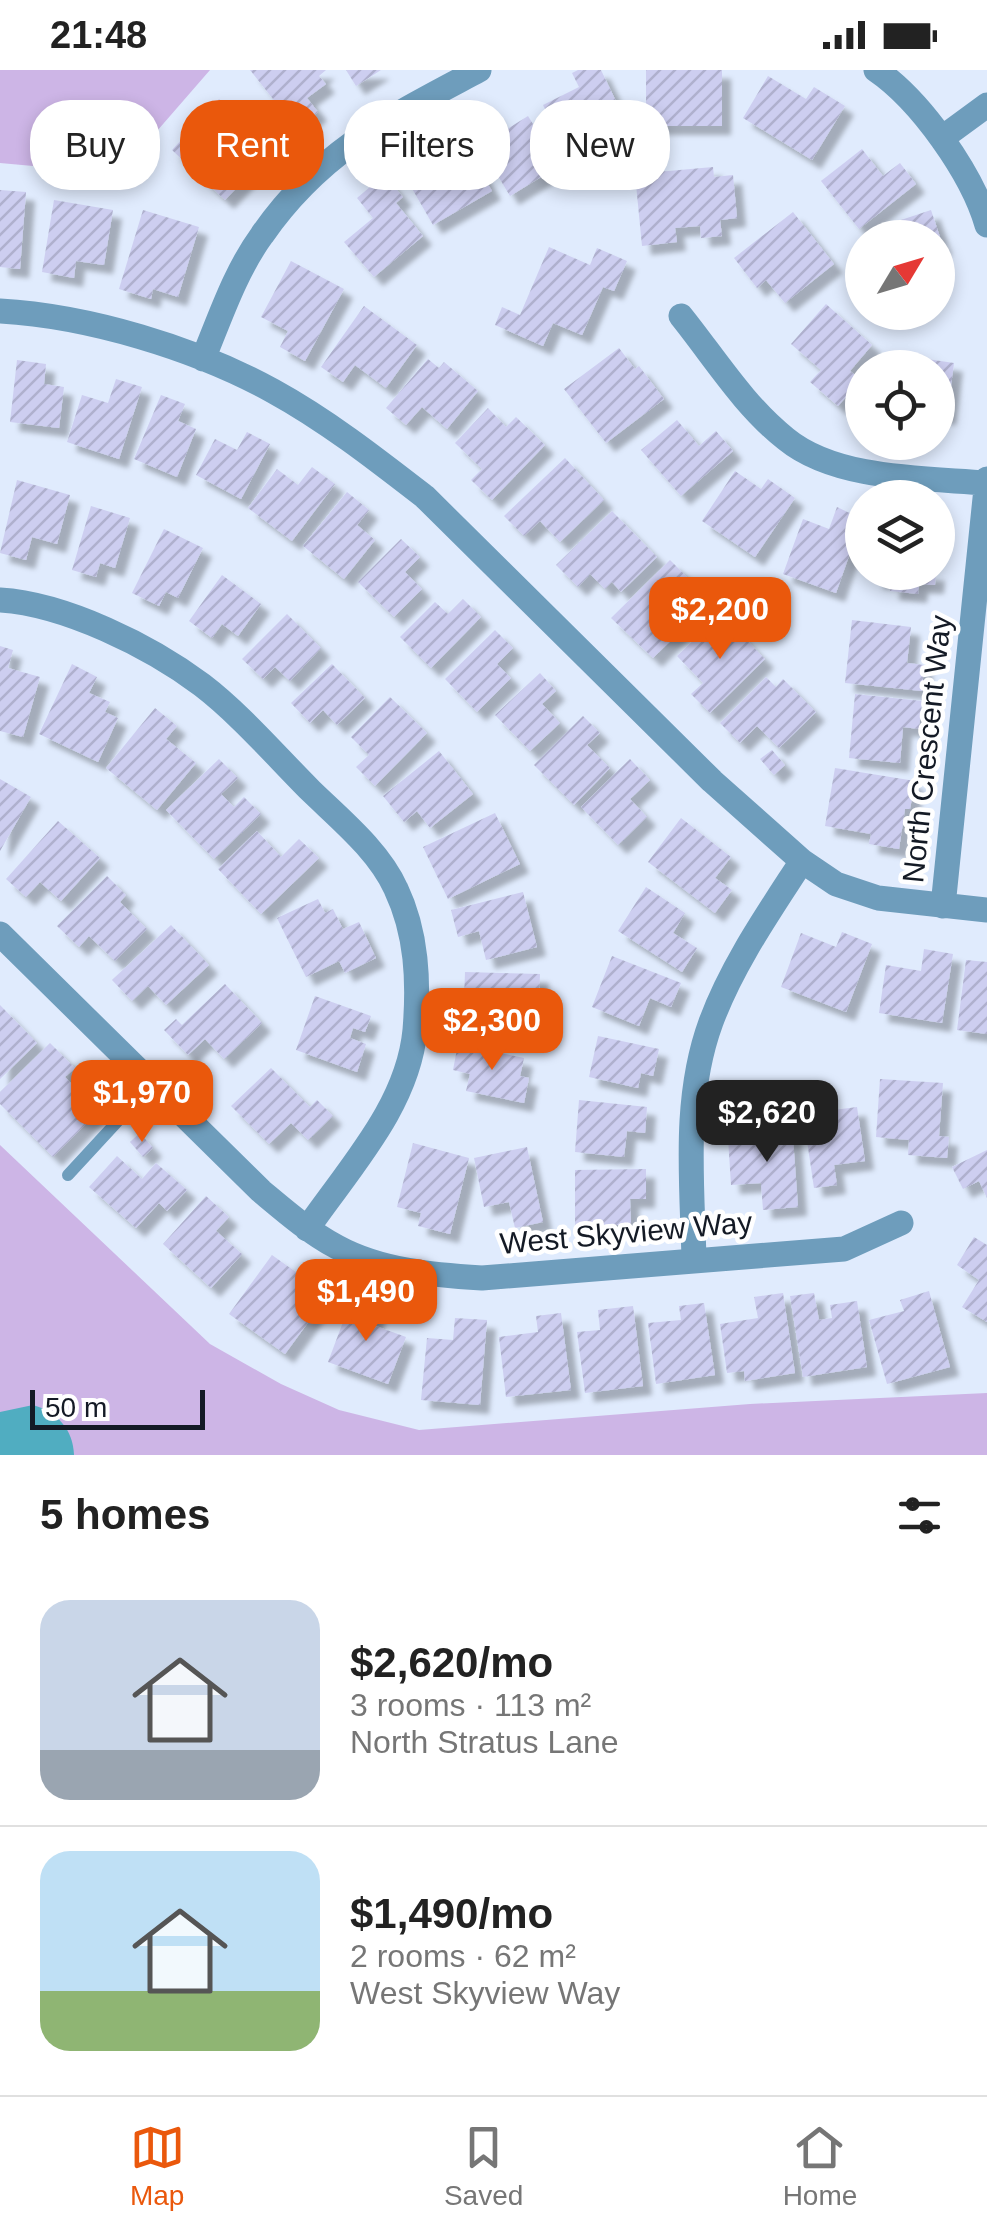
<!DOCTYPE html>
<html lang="en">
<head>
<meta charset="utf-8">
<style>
  :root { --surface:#fff; --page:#f6f6f6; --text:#222; --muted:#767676; --line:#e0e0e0; --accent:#ea580c }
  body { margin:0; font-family:Helvetica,sans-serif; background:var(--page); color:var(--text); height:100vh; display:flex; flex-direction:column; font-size:38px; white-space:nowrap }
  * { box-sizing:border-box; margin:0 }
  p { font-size:32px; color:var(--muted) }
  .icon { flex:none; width:55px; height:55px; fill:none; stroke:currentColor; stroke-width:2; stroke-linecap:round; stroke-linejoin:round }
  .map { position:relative; height:1385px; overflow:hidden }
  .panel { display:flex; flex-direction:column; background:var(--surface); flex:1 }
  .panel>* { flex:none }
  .top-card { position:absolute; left:30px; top:30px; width:928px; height:90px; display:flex; gap:20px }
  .needle { width:65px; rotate:52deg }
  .buttons { position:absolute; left:845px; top:150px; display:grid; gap:20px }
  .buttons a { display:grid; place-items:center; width:110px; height:110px; border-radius:50%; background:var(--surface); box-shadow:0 5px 15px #0003; font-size:50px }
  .scale { position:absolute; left:30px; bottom:25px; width:175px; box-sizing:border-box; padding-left:10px; border:5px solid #141a25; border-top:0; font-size:28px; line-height:35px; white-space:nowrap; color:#141a25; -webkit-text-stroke:8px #fff; paint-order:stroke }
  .price { position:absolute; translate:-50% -85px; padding:0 22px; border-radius:20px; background:var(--accent); color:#fff; font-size:32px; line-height:65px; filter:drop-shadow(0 2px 5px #0008) }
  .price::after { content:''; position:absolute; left:50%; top:60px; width:30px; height:22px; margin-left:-15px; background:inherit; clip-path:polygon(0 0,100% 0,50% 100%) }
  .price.current { background:#222; color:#fff }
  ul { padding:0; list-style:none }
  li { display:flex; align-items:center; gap:30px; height:250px; padding:0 40px }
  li+li { border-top:2px solid var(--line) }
  li span { display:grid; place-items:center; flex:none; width:280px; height:200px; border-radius:30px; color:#555 }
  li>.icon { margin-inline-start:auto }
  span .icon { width:120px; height:120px; fill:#fffc; stroke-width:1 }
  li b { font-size:42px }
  h2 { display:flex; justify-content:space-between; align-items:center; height:120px; padding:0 40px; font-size:42px }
  .pill { padding:0 35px; border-radius:40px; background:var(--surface); box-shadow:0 5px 15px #0003; font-size:35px; line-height:90px }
  .pill.current { background:var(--accent); color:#fff }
  .status { display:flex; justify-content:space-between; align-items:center; height:70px; padding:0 50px; background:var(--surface); direction:ltr }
  .status svg { height:28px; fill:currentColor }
  .tabs { display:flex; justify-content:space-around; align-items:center; height:140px; border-top:2px solid var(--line); background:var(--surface); font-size:28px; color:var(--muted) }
  .tabs a { display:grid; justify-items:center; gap:5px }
  .tabs .current { color:var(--accent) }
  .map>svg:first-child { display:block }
  .grass { fill:#cdb5e6 }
  .water { fill:#50adc1 }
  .building { fill:url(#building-hatch); filter:url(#shadow) }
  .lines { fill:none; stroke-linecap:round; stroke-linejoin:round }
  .lane { stroke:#6e9dbc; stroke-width:12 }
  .street { stroke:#6e9dbc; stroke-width:25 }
  .labels { text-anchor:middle; stroke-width:9; stroke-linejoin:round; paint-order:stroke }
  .street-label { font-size:30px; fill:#141a25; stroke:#fff }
</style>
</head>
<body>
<div class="status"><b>21:48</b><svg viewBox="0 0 49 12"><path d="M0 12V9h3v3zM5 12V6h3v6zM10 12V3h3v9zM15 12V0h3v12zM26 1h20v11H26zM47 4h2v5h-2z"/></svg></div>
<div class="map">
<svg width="987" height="1385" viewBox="0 0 987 1385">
  <defs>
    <pattern id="building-hatch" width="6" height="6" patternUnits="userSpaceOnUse" patternTransform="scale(2.5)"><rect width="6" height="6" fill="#cdcef0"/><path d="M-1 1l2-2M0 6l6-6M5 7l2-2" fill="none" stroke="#afb0ce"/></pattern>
    <filter id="shadow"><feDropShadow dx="9" dy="9" stdDeviation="2.5" flood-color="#0004"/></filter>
  </defs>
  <rect width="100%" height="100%" fill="#e0ebfd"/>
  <path class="grass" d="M0 0H210L137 84 33 96 0 93Z
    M0 1075 210 1274 281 1314 339 1340 419 1360 750 1334 987 1323V1385H0Z"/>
  <path class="water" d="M33 1335C57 1342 73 1359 74 1385H0V1342Z"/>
  <path class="building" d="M250 0H326L319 6 326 14 307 28 318 42 285 67 266 43 277 34Z
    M346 0H381L356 16Z
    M578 0H601L626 52 566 82 543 35 579 17 572 3Z
    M646 0H722V56H646Z
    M768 6 806 29 814 17 845 36 812 90 743 48Z
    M219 29 273 80 225 130 172 80Z
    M492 41 504 61 528 46 559 96 510 126 468 56Z
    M458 63 492 121 433 155 399 96Z
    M862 79 883 106 900 93 916 114 859 159 821 111Z
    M713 97 714 107 733 105 737 148 720 150 722 166 701 168 700 156 675 158 677 172 642 176 635 104Z
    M384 105 403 127 396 133 423 166 374 207 344 172 373 148 357 128Z
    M0 120 26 122 20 199 0 197Z
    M54 130 113 140 104 195 76 191 74 208 42 202Z
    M143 140 199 157 178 227 153 219 151 229 119 219Z
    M931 140 943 176 938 178V168H881L901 160 898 151Z
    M793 142 834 194 785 233 766 210 757 218 734 188Z
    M549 177 590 195 597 178 627 191 614 221 603 217 582 265 553 253 543 276 495 255 502 237 520 245Z
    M291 191 344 219 305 291 280 277 288 261 261 247Z
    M826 234 872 275 850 301 861 310 838 336 810 312 821 300 791 274Z
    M364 236 417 275 386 318 355 295 343 312 321 297Z
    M619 278 635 299 639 296 664 329 606 373 564 319Z
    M893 284 954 293 947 346 938 345V298H891Z
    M428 289 439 298 444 292 478 321 447 359 422 337 406 355 386 338Z
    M17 290 46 294 44 314 64 317 59 358 10 352Z
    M116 309 142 317 119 389 67 372 82 325 108 333Z
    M161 325 185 334 178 351 196 359 177 407 134 389Z
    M488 338 506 357 516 347 545 375 492 430 471 410 482 399 455 373Z
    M677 350 699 376 716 361 733 381 681 426 641 380Z
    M247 362 270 374 241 429 196 405 215 369 237 380Z
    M565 388 604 430 560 472 540 451 524 466 504 446Z
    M312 397 335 414 292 471 248 438 277 399 298 415Z
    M735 401 761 419 768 409 795 428 755 487 702 451Z
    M17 410 70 425 57 474 32 467 26 490 0 483Z
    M347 422 369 440 357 455 375 470 344 509 303 476Z
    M91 436 130 448 115 498 100 493 96 507 72 500Z
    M837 437 862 449 836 523 783 504 803 449 829 459Z
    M612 441 657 487 621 522 612 512 605 519 590 504 578 517 556 495Z
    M164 459 203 478 178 528 166 522 159 536 132 523Z
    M401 469 420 487 405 502 422 519 394 547 358 512Z
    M670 490 711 531 653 588 611 548Z
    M875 502H936L935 515 919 514 918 524 890 521 891 511 874 510Z
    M222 505 261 534 238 566 222 554 212 568 189 551Z
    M463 529 481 547 431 598 400 567 435 532 448 544Z
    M287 544 321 578 290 611 275 597 263 609 242 589Z
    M721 544 765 589 710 643 691 624 703 613 677 586Z
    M852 550 911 557 907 593 924 595 922 621 845 613Z
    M495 560 513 578 497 594 511 608 477 642 445 609Z
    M0 576 13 580 8 598 40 607 23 667 0 661Z
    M72 594 97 607 89 623 110 632 105 642 118 648 98 692 39 664Z
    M332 594 365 628 337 655 323 640 310 653 291 633Z
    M540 603 556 621 542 634 560 653 530 681 495 645Z
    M766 607 776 617 783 609 816 642 779 678 757 656 740 673 720 653Z
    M855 624 922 631 919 659 903 657 900 693 849 688Z
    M390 627 427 663 375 716 356 697 369 685 351 667Z
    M155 638 177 656 166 669 196 693 157 740 106 698Z
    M583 646 600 663 587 675 610 698 574 735 534 695Z
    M772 680 785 695 774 705 760 689Z
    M439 681 473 724 430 758 417 741 404 752 383 726Z
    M219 689 238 708 221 724 234 737 244 727 261 744 214 789 166 740Z
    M630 689 650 710 630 729 647 747 618 775 581 737Z
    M835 698 915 711 910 739H905L899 779 869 774 871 764 825 756Z
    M0 709 31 727 0 781Z
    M495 743 520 794 448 829 423 777Z
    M681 748 731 787 715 808 732 820 715 843 648 792Z
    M58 751 100 788 61 831 40 812 26 827 6 809Z
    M257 761 281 787 299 769 319 788 261 844 218 799Z
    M107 806 126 825 120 832 147 859 115 891 89 866 79 877 57 856Z
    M646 817 685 843 673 863 697 878 682 902 618 861Z
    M523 822 537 877 486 890 479 861 458 867 451 840Z
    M318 829 325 843 333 839 343 859 359 852 376 888 345 903 339 891 306 907 277 848Z
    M171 855 209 895 166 935 148 916 132 931 112 910Z
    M842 862 872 874 846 942 781 917 801 863 836 877Z
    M924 879 953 884 942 953 879 943 886 895 921 901Z
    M612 886 681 913 671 937 650 928 639 956 592 937Z
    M966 890 987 892V964L957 960Z
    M465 902 540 904 538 960 463 958Z
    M225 914 262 953 224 989 205 969 188 985 164 960 176 949 182 955Z
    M315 926 371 946 365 962 353 958 350 968 366 974 357 1002 296 980Z
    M0 935 37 973 0 1009Z
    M598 966 659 979 653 1006 641 1003 638 1018 589 1007Z
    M50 973 75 998 65 1007 99 1041 53 1087 0 1034V1022Z
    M458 974 524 988 520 1006 529 1008 524 1033 466 1021 470 1004 453 1000Z
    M271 998 310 1037 317 1030 333 1046 308 1070 291 1053 269 1074 231 1036Z
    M880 1009 943 1013 939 1066 949 1067 947 1088 908 1085 909 1070 876 1067Z
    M579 1030 647 1037 645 1063 627 1061 624 1087 575 1082Z
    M857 1037 865 1091 834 1095 837 1115 814 1118 803 1044Z
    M792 1055 798 1137 763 1140 761 1113 731 1115 728 1068 753 1066 752 1057Z
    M140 1063 153 1078 143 1087 130 1072Z
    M413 1073 469 1088 450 1164 418 1156 421 1143 397 1137Z
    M527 1077 543 1152 515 1158 509 1132 484 1137 474 1088Z
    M987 1080V1128L979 1111 963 1119 952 1097Z
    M117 1086 142 1109 156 1093 187 1120 167 1141 159 1133 136 1158 89 1117Z
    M646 1099V1129H630L631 1155H575V1100Z
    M206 1126 229 1147 216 1161 242 1184 211 1218 163 1174Z
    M974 1167 987 1175V1252L962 1237 979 1210 957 1195Z
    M272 1185 328 1225 285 1284 229 1244Z
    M929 1221 950 1297 887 1314 869 1250 904 1241 900 1230Z
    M783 1223 795 1303 745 1311 744 1301 727 1303 720 1254 758 1248 754 1227Z
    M814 1223 819 1250 832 1248 830 1235 857 1231 867 1297 803 1307 790 1226Z
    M352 1228 379 1238 373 1255 406 1267 388 1314 328 1292Z
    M704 1233 715 1305 656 1314 648 1253 681 1250 679 1236Z
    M633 1236 643 1316 585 1323 577 1262 600 1260 598 1240Z
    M561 1243 571 1320 506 1327 499 1267 538 1262 536 1246Z
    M455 1248 487 1250 480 1335 421 1330 427 1268 453 1270Z"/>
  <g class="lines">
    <path class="lane" d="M68 1105 152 1014"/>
    <path class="street" d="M876 0C920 30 972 103 987 155
      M942 68 987 35
      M0 241C88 246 195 278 273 321 326 350 376 389 425 427L712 711 802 791 836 814 878 828 987 840
      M681 246C714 287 744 336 786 369 836 410 925 408 986 413
      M203 289C220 248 235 202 262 165 321 80 391 47 479 0
      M0 530C65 534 150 576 202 615 240 644 277 687 311 721 341 750 379 781 396 819 417 863 419 912 415 960 408 1036 349 1098 307 1159
      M943 836 987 409
      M0 864 261 1121C285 1141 309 1162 337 1177 381 1201 434 1205 482 1208L844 1179 901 1153
      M694 1189C692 1110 683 1028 711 952 732 895 769 842 802 791"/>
  </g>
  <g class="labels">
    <g class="street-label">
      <text transform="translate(927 679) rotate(-84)" y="10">North Crescent Way</text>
      <text transform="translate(626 1163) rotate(-5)" y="10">West Skyview Way</text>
    </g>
  </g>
</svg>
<div class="buttons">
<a><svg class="needle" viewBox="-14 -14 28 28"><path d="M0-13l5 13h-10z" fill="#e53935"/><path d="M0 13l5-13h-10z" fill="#767676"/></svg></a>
<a><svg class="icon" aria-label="locate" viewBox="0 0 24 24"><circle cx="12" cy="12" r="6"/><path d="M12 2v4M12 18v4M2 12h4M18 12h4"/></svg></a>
<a><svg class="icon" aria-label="layers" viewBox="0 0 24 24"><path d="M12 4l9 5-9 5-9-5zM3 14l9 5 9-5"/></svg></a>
</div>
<div class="scale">50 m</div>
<b class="price" style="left:720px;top:592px">$2,200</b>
<b class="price" style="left:492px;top:1003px">$2,300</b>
<b class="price" style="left:142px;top:1075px">$1,970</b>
<b class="price current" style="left:767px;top:1095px">$2,620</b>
<b class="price" style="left:366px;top:1274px">$1,490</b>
<div class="top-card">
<a class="pill">Buy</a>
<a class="pill current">Rent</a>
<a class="pill">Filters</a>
<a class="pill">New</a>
</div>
</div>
<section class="panel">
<h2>5 homes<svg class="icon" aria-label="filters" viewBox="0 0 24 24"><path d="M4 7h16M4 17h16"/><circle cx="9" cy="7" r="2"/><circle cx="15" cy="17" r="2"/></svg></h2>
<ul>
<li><span style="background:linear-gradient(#c9d6e8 75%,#9aa5b1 0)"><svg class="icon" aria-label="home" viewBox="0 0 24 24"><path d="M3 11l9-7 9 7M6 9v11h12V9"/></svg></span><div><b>$2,620/mo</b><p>3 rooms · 113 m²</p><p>North Stratus Lane</p></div></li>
<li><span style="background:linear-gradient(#bfe0f5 70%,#8fb573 0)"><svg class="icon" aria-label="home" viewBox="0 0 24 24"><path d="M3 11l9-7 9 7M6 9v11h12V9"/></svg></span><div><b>$1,490/mo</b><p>2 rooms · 62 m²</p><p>West Skyview Way</p></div></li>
</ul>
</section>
<nav class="tabs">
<a class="current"><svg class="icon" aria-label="map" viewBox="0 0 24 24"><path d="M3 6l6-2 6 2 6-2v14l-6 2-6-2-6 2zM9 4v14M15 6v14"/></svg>Map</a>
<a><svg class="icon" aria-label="saved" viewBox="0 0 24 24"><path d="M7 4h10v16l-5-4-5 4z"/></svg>Saved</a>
<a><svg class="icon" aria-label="home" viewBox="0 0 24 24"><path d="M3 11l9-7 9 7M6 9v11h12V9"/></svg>Home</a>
</nav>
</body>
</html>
